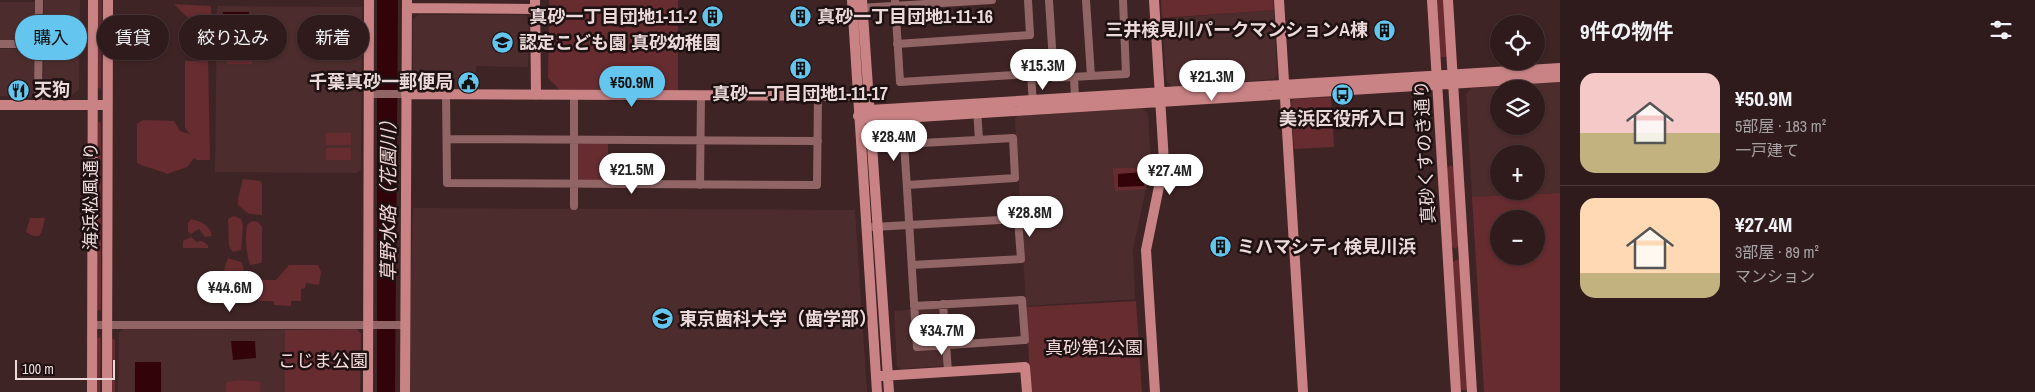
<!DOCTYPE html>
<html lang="ja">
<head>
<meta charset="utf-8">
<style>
  :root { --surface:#2f1b1c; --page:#372425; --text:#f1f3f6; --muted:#a7a1a3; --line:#4a393b; --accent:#64c5ee }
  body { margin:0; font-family:"Archivo Narrow","Noto Sans JP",sans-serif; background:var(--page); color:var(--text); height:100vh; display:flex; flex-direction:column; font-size:19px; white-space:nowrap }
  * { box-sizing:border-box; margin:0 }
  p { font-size:16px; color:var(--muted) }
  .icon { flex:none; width:28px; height:28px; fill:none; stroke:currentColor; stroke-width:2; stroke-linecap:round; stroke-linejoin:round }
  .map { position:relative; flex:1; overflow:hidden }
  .sheet { display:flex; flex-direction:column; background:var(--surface); width:475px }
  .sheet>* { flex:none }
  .hud { position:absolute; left:15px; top:15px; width:475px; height:45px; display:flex; gap:10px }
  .controls { position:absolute; left:1490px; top:15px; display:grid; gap:10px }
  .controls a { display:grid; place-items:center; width:55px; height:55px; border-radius:50%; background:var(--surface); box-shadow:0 1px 4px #0004,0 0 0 1px var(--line); font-size:25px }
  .scale { position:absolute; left:15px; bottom:12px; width:100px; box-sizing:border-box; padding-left:5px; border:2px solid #ecd9d9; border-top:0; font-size:14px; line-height:18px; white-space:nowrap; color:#ecd9d9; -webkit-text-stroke:4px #1e1112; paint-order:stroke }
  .price { position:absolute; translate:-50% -42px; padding:0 11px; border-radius:18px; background:#fff; color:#222; font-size:16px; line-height:32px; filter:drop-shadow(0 1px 2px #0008) }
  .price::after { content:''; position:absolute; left:50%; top:30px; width:15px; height:11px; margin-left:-8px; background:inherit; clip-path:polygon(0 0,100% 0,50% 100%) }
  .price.active { background:var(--accent); color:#111 }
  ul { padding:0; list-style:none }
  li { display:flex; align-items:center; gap:15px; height:125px; padding:0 20px }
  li+li { border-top:1px solid var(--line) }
  li span { display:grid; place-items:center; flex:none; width:140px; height:100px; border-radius:15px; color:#555 }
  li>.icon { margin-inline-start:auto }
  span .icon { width:60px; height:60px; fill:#fffc; stroke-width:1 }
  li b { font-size:21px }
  h2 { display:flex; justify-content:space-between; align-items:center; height:60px; padding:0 20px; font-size:21px }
  .chip { padding:0 18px; border-radius:22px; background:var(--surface); box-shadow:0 1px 4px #0004,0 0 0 1px var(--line); font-size:18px; line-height:45px }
  .chip.active { background:var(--accent); color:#111 }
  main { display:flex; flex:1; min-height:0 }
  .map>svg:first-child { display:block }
  .built { fill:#4d2c2d; fill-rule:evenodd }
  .green { fill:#662c30; fill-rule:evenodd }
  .water { fill:#320309 }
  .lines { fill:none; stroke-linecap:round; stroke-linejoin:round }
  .street { stroke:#916565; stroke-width:8 }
  .secondary { stroke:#c98385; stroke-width:10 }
  .labels { text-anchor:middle; stroke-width:5; stroke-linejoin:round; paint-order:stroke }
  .poi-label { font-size:18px; font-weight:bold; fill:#ecd9d9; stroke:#1e1112; text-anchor:start }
  .street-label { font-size:18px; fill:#ecd9d9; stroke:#1e1112 }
  .park-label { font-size:18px; fill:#f7dbdb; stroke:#1e1112 }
  .water-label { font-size:19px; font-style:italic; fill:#f1d4d4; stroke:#1e1112 }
</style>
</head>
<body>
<main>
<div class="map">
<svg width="1560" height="392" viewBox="0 0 1560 392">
  <rect width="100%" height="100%" fill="#3f2425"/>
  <path class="built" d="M44 0H80L79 89 70 97H47L43 94Z
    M0 2H35L34 37 31 40H0Z
    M217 6 362 7 361 169 357 173 215 172Z
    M1274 10 1277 75 1274 79 1172 87 1166 80 1162 19Z
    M418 15H525L529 20 528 67 476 66 475 91H418L413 86V19Z
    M0 49H31L34 53V93L31 97 0 96Z
    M1560 82V193L1472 197 1466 94 1472 88ZM1499 89H1536V126H1499ZM1499 154H1536V191H1499Z
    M1142 108 1148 114 1151 164 1133 250 1135 299 1026 306 1015 118 1017 116Z
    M413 208 855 210 867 392H410V308Z
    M938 307 940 309 944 364 941 366 901 369 897 366 894 311Z
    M123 329 285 330V392H118L119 333Z"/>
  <path class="green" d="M97 0H102L101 87 100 89 97 87Z
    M549 0H678V91L560 90 548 78Z
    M1161 0H1273L1274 10 1162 18Z
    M1436 0H1444L1448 57H1440Z
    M174 4 211 6V33L186 16Z
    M226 38H252V49L226 50Z
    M227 53H252V64H227Z
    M208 58 210 160H197L194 158 187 167 167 174C157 169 147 168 137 163V124L143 120 174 121 180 131 189 134 193 138 185 128V61H201Z
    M1331 97 1334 147 1294 149 1291 102 1294 99Z
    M98 121 101 123V309L98 311 97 309Z
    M326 133H351V145H326Z
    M579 143H608V181H580L577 179V146Z
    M326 148H351V160H326Z
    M1451 165 1454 168 1459 245 1456 249 1451 246 1447 168Z
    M1113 168H1150L1146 189 1115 191Z
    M243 179 260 181 262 183V215L249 214 238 205V199Z
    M1560 193V392H1484L1472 197ZM1499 219H1536V256H1499Z
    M234 216 241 219 243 225 241 250 233 252 229 246 228 219Z
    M30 218H45L42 231 39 236H33L26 232Z
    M191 219C200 221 211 226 212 236L205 237 199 229 191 234 188 231V223Z
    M252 221 258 222 262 227V261L261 263 250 265C246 251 245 239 247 225Z
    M191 237 197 242 202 241 208 245V248H183V241Z
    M228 258 241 262C248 275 241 278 229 280L223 273Z
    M1458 259 1460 262 1468 390H1460L1453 262Z
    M289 265H318L321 272 319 285 306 283 305 288 301 289V301H291V306L274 305V301H258L259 287 262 280H276Z
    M1136 301 1142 392H1031L1026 307Z
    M357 329 361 334 360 392H285V330Z
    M99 337 101 338 100 392H96V339Z
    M112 339 115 340V392H111Z
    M241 380 261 382 260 392H226V382Z"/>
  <path class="water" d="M377 0H398L395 392H377Z
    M223 12H249L248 25H223Z
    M1143 172 1144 186 1118 187V174Z
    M231 341H255L256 358 233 360Z
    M135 362H161V392H135Z"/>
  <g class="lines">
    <path class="street" d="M895 0 900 82 1031 74 1033 105
      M1049 0 1054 78 1126 74 1123 0
      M1086 0 1091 76
      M859 8 992 0
      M0 44H39
      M897 44 1030 35 1028 0
      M1074 77 1075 98
      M369 94H406
      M446 94 447 183 817 185 818 96
      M38 105 39 0
      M977 109 979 140
      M447 139 818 141
      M700 185 701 95
      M907 185 1015 178 1013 138 904 144C909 212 912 279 917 347L1025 340 1022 300 914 306
      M574 206V95
      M873 227 1018 219 1021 259 912 265
      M943 304 948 371
      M92 325H406"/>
    <path class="secondary" d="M535 0 536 95
      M852 0 877 392
      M862 0 889 392
      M1154 0 1164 162 1146 250 1155 392
      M1279 0 1303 392
      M1432 0 1456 392
      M1448 0 1472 392
      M407 8 535 9
      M406 94 857 96 870 110
      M0 105H107
      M858 116 870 110 1560 68
      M858 116 871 120 1560 77
      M881 376 1025 367 1027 392
      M92 392 93 0
      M107 392 108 0
      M368 392 369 0
      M405 392 407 0"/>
  </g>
  <defs>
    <symbol id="building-disc" viewBox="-11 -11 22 22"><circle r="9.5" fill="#64c5ee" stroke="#1e1112"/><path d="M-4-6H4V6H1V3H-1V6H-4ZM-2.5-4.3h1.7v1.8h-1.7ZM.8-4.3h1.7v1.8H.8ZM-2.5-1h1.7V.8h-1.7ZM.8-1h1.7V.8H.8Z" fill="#111"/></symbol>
    <symbol id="school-disc" viewBox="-11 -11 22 22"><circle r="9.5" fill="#64c5ee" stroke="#1e1112"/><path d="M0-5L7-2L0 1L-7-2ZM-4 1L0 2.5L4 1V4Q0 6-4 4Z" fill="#111"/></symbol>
    <symbol id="civic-disc" viewBox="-11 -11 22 22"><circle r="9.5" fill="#64c5ee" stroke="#1e1112"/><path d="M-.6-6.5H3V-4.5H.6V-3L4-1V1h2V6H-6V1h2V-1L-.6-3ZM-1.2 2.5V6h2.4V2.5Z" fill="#111"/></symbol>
    <symbol id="restaurant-disc" viewBox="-11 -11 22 22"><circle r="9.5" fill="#64c5ee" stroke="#1e1112"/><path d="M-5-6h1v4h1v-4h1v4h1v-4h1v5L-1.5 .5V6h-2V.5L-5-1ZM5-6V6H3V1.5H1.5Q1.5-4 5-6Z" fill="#111"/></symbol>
    <symbol id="bus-disc" viewBox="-11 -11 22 22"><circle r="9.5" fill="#64c5ee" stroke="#1e1112"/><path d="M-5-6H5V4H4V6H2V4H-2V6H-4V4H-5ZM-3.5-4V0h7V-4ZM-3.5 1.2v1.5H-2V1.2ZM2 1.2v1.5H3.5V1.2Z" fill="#111"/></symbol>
    <symbol id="university-disc" viewBox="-11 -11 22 22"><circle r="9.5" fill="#64c5ee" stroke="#1e1112"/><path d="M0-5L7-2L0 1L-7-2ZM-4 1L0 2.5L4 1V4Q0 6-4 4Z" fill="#111"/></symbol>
  </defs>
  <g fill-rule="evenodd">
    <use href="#building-disc" x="700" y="4" width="25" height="25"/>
    <use href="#building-disc" x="788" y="4" width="25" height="25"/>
    <use href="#building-disc" x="1372" y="18" width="25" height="25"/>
    <use href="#school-disc" x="490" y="30" width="25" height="25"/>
    <use href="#building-disc" x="788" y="56" width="25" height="25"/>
    <use href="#civic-disc" x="456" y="70" width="25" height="25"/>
    <use href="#restaurant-disc" x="6" y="78" width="25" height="25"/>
    <use href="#bus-disc" x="1330" y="82" width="25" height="25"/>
    <use href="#building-disc" x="1208" y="234" width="25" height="25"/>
    <use href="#university-disc" x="650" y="306" width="25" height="25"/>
  </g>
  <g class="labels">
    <g class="poi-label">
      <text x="697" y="23" text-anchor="end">真砂一丁目団地1-11-2</text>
      <text x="817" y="23">真砂一丁目団地1-11-16</text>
      <text x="1368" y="36" text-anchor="end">三井検見川パークマンションA棟</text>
      <text x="519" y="49">認定こども園 真砂幼稚園</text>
      <text x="453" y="88" text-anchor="end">千葉真砂一郵便局</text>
      <text x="34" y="96">天狗</text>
      <text x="800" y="100" text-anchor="middle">真砂一丁目団地1-11-17</text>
      <text x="1342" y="125" text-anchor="middle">美浜区役所入口</text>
      <text x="1237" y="253">ミハマシティ検見川浜</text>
      <text x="679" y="325">東京歯科大学（歯学部）</text>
    </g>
    <g class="street-label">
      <text transform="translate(1425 152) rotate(-93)" y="6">真砂くすのき通り</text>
      <text transform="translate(91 196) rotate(-90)" y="6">海浜松風通り</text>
    </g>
    <g class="park-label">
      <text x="1094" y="354">真砂第1公園</text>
      <text x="323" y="367">こじま公園</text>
    </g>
    <g class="water-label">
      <text transform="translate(388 196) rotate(-90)" y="7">草野水路（花園川）</text>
    </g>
  </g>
</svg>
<div class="controls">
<a><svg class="icon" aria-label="locate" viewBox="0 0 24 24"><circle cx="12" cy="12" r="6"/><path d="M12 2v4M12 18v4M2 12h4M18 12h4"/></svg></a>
<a><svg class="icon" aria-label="layers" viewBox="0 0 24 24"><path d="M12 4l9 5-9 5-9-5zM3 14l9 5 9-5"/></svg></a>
<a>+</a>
<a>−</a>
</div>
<div class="scale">100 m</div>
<b class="price" style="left:1043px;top:91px">¥15.3M</b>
<b class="price" style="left:1212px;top:102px">¥21.3M</b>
<b class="price active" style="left:632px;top:108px">¥50.9M</b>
<b class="price" style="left:894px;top:162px">¥28.4M</b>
<b class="price" style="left:632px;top:195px">¥21.5M</b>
<b class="price" style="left:1170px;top:196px">¥27.4M</b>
<b class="price" style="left:1030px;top:238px">¥28.8M</b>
<b class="price" style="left:230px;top:313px">¥44.6M</b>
<b class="price" style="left:942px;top:356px">¥34.7M</b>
<div class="hud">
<a class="chip active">購入</a>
<a class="chip">賃貸</a>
<a class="chip">絞り込み</a>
<a class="chip">新着</a>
</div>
</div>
<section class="sheet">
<h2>9件の物件<svg class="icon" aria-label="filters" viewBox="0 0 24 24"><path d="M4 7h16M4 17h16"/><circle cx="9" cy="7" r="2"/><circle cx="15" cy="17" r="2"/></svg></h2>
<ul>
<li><span style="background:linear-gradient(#f6c9c9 60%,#c2b280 0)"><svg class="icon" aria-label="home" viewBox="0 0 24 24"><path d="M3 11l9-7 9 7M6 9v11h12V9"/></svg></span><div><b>¥50.9M</b><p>5部屋 · 183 m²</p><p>一戸建て</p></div></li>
<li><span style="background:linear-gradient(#ffd9b3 75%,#c2b280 0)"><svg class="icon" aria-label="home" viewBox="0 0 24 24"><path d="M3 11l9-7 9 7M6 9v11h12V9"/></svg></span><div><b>¥27.4M</b><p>3部屋 · 89 m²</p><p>マンション</p></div></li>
</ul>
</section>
</main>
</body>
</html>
